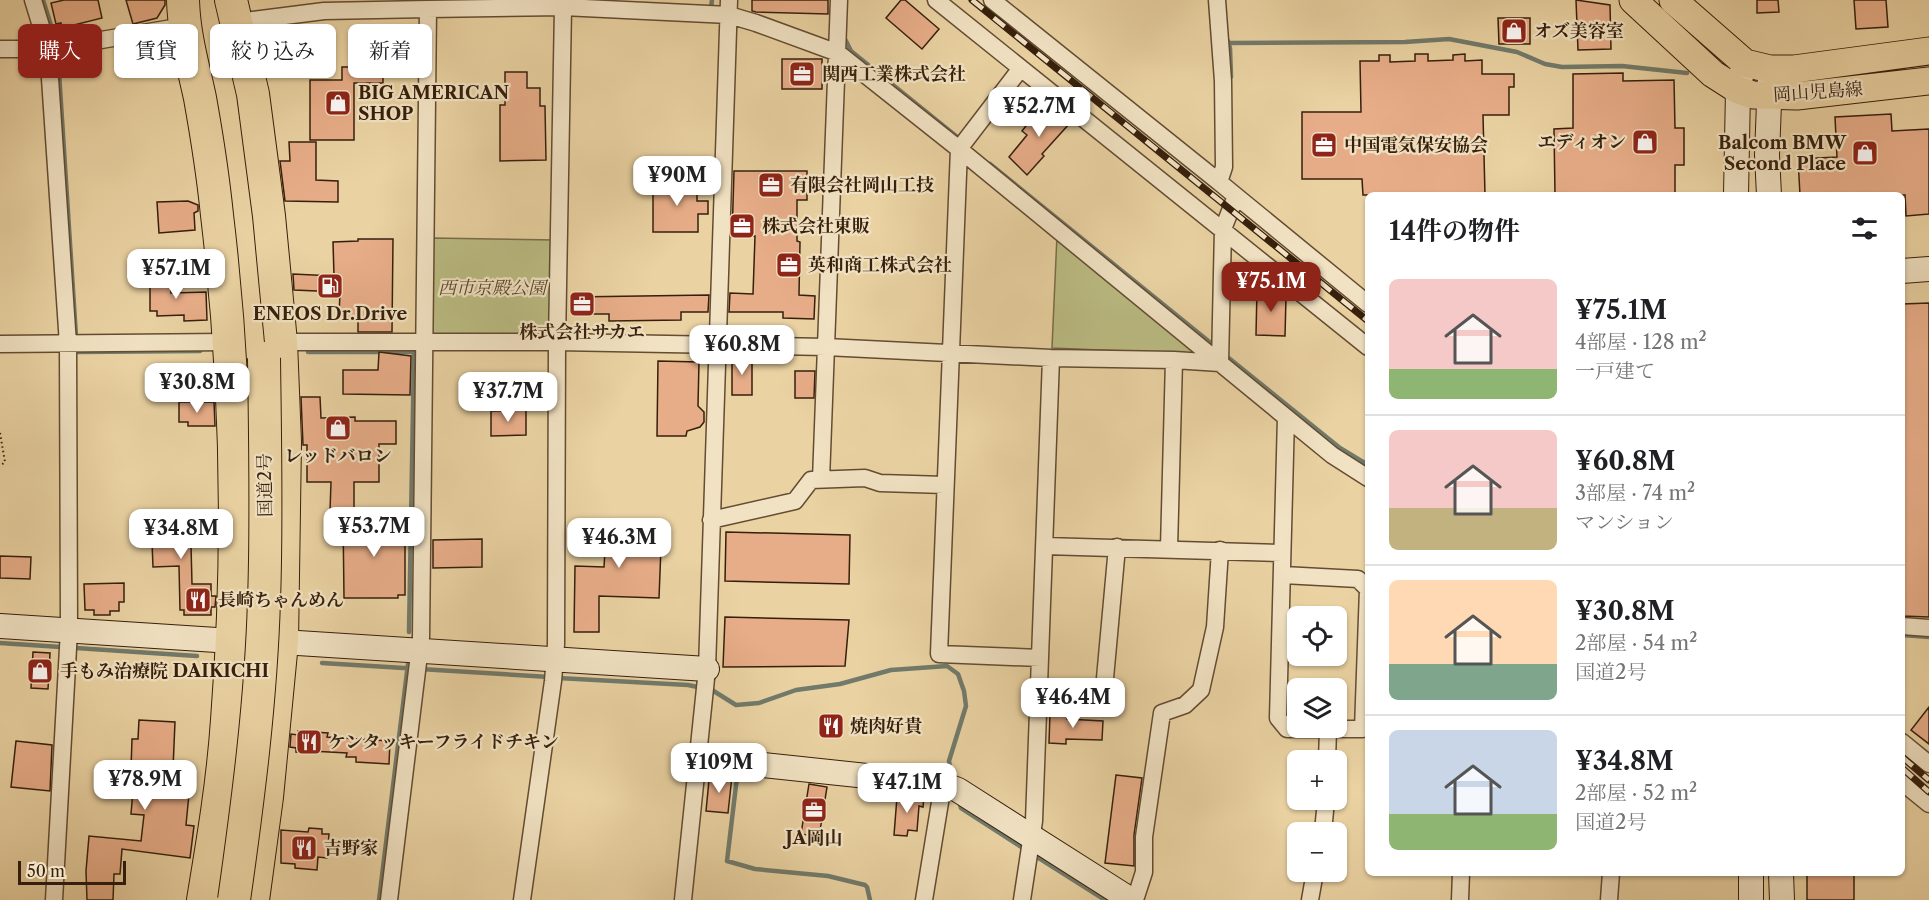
<!DOCTYPE html>
<html lang="ja">
<head>
<meta charset="utf-8">
<style>
  :root { --surface:#fff; --page:#f2f2f2; --text:#202124; --muted:#757577; --line:#e0e0e0; --accent:#8f2418 }
  body { margin:0; font-family:"Libre Caslon Text","Noto Serif JP",serif; background:var(--page); color:var(--text); height:100vh; display:flex; flex-direction:column; font-size:22px; white-space:nowrap }
  * { box-sizing:border-box; margin:0 }
  p { font-size:20px; color:var(--muted) }
  .icon { flex:none; width:33px; height:33px; fill:none; stroke:currentColor; stroke-width:2; stroke-linecap:round; stroke-linejoin:round }
  .map { position:relative; flex:1; overflow:hidden }
  .side { position:absolute; left:1365px; top:192px; width:540px; height:684px; display:flex; flex-direction:column; background:var(--surface); border-radius:9px; box-shadow:0 2px 4px #0004 }
  .side>* { flex:none }
  .banner { position:absolute; left:18px; top:24px; width:570px; height:54px; display:flex; gap:12px }
  .buttons { position:absolute; left:1287px; top:606px; display:grid; gap:12px }
  .buttons a { display:grid; place-items:center; width:60px; height:60px; border-radius:9px; background:var(--surface); box-shadow:0 2px 4px #0004; font-size:30px }
  .scale { position:absolute; left:18px; bottom:15px; width:108px; box-sizing:border-box; padding-left:6px; border:3px solid #361f0c; border-top:0; font-size:16px; line-height:21px; white-space:nowrap; color:#361f0c; -webkit-text-stroke:4px #f1e2c3; paint-order:stroke }
  .price { position:absolute; translate:-50% -51px; padding:0 14px; border-radius:12px; background:#fff; color:#222; font-size:20px; line-height:39px; filter:drop-shadow(0 2px 3px #0008) }
  .price::after { content:''; position:absolute; left:50%; top:36px; width:18px; height:14px; margin-left:-9px; background:inherit; clip-path:polygon(0 0,100% 0,50% 100%) }
  .price.selected { background:var(--accent); color:#fff }
  ul { padding:0; list-style:none }
  li { display:flex; align-items:center; gap:18px; height:150px; padding:0 24px }
  li+li { border-top:2px solid var(--line) }
  li span { display:grid; place-items:center; flex:none; width:168px; height:120px; border-radius:9px; color:#555 }
  li>.icon { margin-inline-start:auto }
  span .icon { width:72px; height:72px; fill:#fffc; stroke-width:1 }
  li b { font-size:26px }
  h2 { display:flex; justify-content:space-between; align-items:center; height:72px; padding:0 24px; font-size:26px }
  .pill { padding:0 21px; border-radius:9px; background:var(--surface); box-shadow:0 2px 4px #0004; font-size:21px; line-height:54px }
  .pill.selected { background:var(--accent); color:#fff }
  .map>svg:first-child { display:block }
  .green { fill:#babb82; stroke:#786d47; stroke-width:1.5 }
  .lines { fill:none; stroke-linecap:round; stroke-linejoin:round }
  .stream { stroke:#717a6b; stroke-width:4.5 }
  .building { fill:#e7ad88; stroke:#361f0c; stroke-width:1.5 }
  .street-casing { stroke:#634c32; stroke-width:19 }
  .secondary-casing { stroke:#361f0c; stroke-width:26 }
  .primary-casing { stroke:#361f0c; stroke-width:29 }
  .highway-casing { stroke:#361f0c; stroke-width:34 }
  .path { stroke:#361f0c; stroke-width:2; stroke-dasharray:1.5 3; stroke-linecap:butt }
  .street { stroke:#f1e2c3; stroke-width:16 }
  .secondary { stroke:#f1e2c3; stroke-width:24 }
  .primary { stroke:#ead2a2; stroke-width:27 }
  .highway { stroke:#ead2a2; stroke-width:32 }
  .rail-casing { stroke:#361f0c; stroke-width:7 }
  .rail { stroke:#f1e2c3; stroke-width:4.5; stroke-dasharray:14; stroke-linecap:butt }
  .highway-bridge-casing { stroke:#361f0c; stroke-width:34; stroke-linecap:butt }
  .highway-bridge { stroke:#ead2a2; stroke-width:32 }
  .labels { text-anchor:middle; stroke-width:4.5; stroke-linejoin:round; paint-order:stroke }
  .poi-label { font-size:18px; font-weight:bold; fill:#361f0c; stroke:#f1e2c3; text-anchor:start }
  .street-label { font-size:18px; fill:#361f0c; stroke:#f1e2c3 }
  .park-label { font-size:18px; font-style:italic; fill:#57462a; stroke:#f1e2c3 }
</style>
</head>
<body>
<div class="map">
<svg width="1929" height="900" viewBox="0 0 1929 900">
  <rect width="100%" height="100%" fill="#ead2a2"/>
  <filter id="stains"><feTurbulence type="fractalNoise" baseFrequency=".00333" numOctaves="4"/><feColorMatrix values="0 0 0 0 .2 0 0 0 0 .09 0 0 0 0 .02 0 0 0 .5 -.17"/></filter>
  <radialGradient id="worn" r=".72"><stop offset=".6" stop-color="#630" stop-opacity="0"/><stop offset="1" stop-color="#630" stop-opacity=".3"/></radialGradient>
  <path class="green" d="M1057 235 1196 349 1195 354 1052 348Z
    M431 238 555 240 553 331 545 337 429 335Z"/>
  <g class="lines">
    <path class="stream" d="M43 0 55 38 58 57 77 352 200 351
      M711 8 712 0
      M844 37 851 51 956 136
      M1228 41 1230 48 1231 77
      M1229 43 1405 42 1449 39 1517 52 1545 64 1562 67 1622 66 1687 73
      M990 164 1217 348
      M308 352H414L409 632
      M1225 355 1340 448 1368 465
      M1902 635 1929 637
      M0 643 197 656
      M322 663 549 677
      M558 678 688 685 712 690 736 705 759 703 796 690 840 684 891 670 947 666 958 674 964 691 966 706 949 761 952 779
      M737 777 727 861 755 869 828 876 865 885 867 887 870 900
      M959 802 961 808 1026 850
      M1034 855 1105 900
      M379 900 408 664"/>
  </g>
  <path class="building" d="M64 0H98L102 18 62 28 61 23 56 24 51 3Z
    M126 0H165V5L157 18 133 24Z
    M752 0H828V14L756 12 752 11Z
    M901 0H905L939 29 922 49 886 18Z
    M1576 0 1610 5 1611 49 1578 50Z
    M1757 0H1778L1779 12 1757 13Z
    M1854 0H1886L1888 27 1856 29Z
    M1498 18H1530V44H1499Z
    M154 42V65L138 66 136 45Z
    M1415 54H1428V61L1453 60V55L1465 54V61L1482 60V74H1514V87H1509V115H1483L1485 195H1363L1362 179H1302V112H1361L1360 61H1379V55H1390V62L1415 61Z
    M782 59H822V89H782Z
    M342 67H383V83H354V140H310V80H342Z
    M505 72H527V88H540V106H545L546 160 500 161V105H505Z
    M1623 73V81L1674 80 1675 128H1684V165H1675V195H1555L1554 129 1573 128V74Z
    M1045 102 1070 123 1042 154 1044 156 1027 175 1009 157 1027 135 1022 131Z
    M1891 114 1892 131 1929 129V214L1906 216 1905 195H1800L1798 159 1837 157 1835 117Z
    M289 142H316V180L338 181V202L285 201 280 161H290Z
    M734 171H807V200H797V241L800 242 799 295 815 296 814 319 783 318V312H729L730 293 753 294 755 236 732 237Z
    M653 181H697V201H708V214H698V232H653Z
    M188 201 198 205V211L194 213 195 230 159 233 157 202Z
    M358 239H393L392 332H358V318L339 317 340 292 294 290 293 274 334 276 333 242 358 241Z
    M150 272H170L171 293 206 292 207 320 184 321V315L157 316V311H150Z
    M1257 289H1278L1277 294H1282V297H1286L1285 336 1256 335Z
    M709 295 708 312H681V320L609 321V314H573V297Z
    M1929 303V617L1902 616V304Z
    M379 352 411 356 410 395 343 394V370H378Z
    M732 358H752V395H732Z
    M658 361 699 362 698 406 704 412V422L700 427 687 431 686 436H657Z
    M795 371H815L814 398H795Z
    M301 397H320L321 418 355 417V421H396V444H379V482H354V511H330L331 482H307V445H303Z
    M179 402H214L215 426H188V422H179Z
    M526 410V435L491 436V411Z
    M193 516V519H199V545H191L192 584H211V596H216L215 607H211V615H184V610H180L179 566 153 567 151 517Z
    M343 517H397L398 532H405V595H398V598H344Z
    M591 520 662 522 659 598 599 596V632H574L575 566 604 567 606 534 590 533Z
    M726 532 850 535 849 584 725 581Z
    M482 539V567L433 568V540Z
    M0 556 31 557 30 579 0 578Z
    M124 583V602H119V611H110V615H94V610H85L84 584Z
    M725 617 849 620 845 666 723 667Z
    M33 652 50 653 48 689 31 688Z
    M1929 707V744L1911 730Z
    M1050 714 1067 715V719L1103 721 1102 740 1066 739V744L1049 743Z
    M139 720 175 722 172 792 189 794 186 825 194 826 190 858 122 849 120 874H114L113 900H87L86 871 89 836 141 841 144 815 131 814 135 768H131L132 739H138Z
    M298 731 328 733 327 737 390 741 389 764 356 762V757H346L347 753 311 751 310 753 296 752V748L290 747 291 734 298 735Z
    M16 741 52 745 50 791 11 787Z
    M714 774 732 776 728 813 706 811 709 780Z
    M1116 775 1142 778 1134 835V866L1105 863Z
    M809 784 827 787 819 837 801 834Z
    M905 794 924 796 923 807 919 806 917 831 908 830 907 836 894 835 897 797 905 798Z
    M309 828 322 829V834H329L327 858 318 857 317 870 295 868V864L281 863V830L308 832Z
    M1807 873H1854V900H1807Z"/>
  <g class="lines">
    <defs>
      <path id="street" d="M33 0 48 49 68 344 69 630 54 900
        M936 0 1368 347
        M992 0 1219 182
        M1217 0 1223 81 1224 167 1219 182 1236 196 1223 229 1220 363
        M236 16 237 22 324 11 428 9 563 7 729 15 756 23 838 53 959 149 1332 455 1368 478
        M0 49H48L184 26 181 18
        M1021 68 959 149 939 654 1040 658
        M1236 196 1368 304
        M281 342H557L826 347 1051 358 1174 360 1220 363
        M0 344 228 342
        M821 480 839 0
        M711 520 795 501 811 480 865 478 880 483 945 485
        M1045 546 1282 553
        M1169 548 1174 360
        M1283 575 1358 579 1368 589 1363 729H1287L1278 718 1286 417
        M1902 626 1929 628
        M1038 696 1103 700 1117 547
        M1902 742 1929 764
        M1327 760 1328 730
        M1902 782 1929 804
        M1323 832 1326 800
        M389 900 421 638 428 9
        M522 900 553 681 556 644 557 342 563 7
        M683 900 707 669 729 0
        M924 900 943 784
        M1022 900 1034 821 1051 358
        M1135 900 1144 872V837L1162 713 1185 705 1201 690 1215 627 1220 550
        M1310 900 1315 872
        M1460 900 1461 873
        M1609 900 1611 873"/>
      <path id="secondary" d="M1736 195 1738 90 1742 72
        M1769 195 1767 155 1770 77
        M1902 271 1929 269
        M0 626 232 641
        M282 642 707 669
        M697 758 943 784 958 790 1131 900
        M1751 873V900
        M1781 873 1782 900"/>
      <path id="primary" d="M1633 0 1713 74 1738 90 1753 95 1797 96 1929 81
        M1673 0 1745 63 1770 69H1794L1929 51"/>
      <path id="highway" d="M183 0C184 35 193 65 200 98 207 137 213 176 217 215 237 382 240 552 227 720 223 780 213 840 203 900
        M231 0 253 94 269 216 281 342 285 442 282 642 267 797 253 900"/>
    </defs>
    <use href="#street" class="street-casing"/>
    <use href="#secondary" class="secondary-casing"/>
    <use href="#primary" class="primary-casing"/>
    <use href="#highway" class="highway-casing"/>
    <path class="path" d="M0 433 5 462 0 466"/>
    <use href="#street" class="street"/>
    <use href="#secondary" class="secondary"/>
    <use href="#primary" class="primary"/>
    <use href="#highway" class="highway"/>
    <defs>
      <path id="rail" d="M972 0 1368 321
        M1902 757 1929 780
        M1902 768 1929 792"/>
    </defs>
    <use href="#rail" class="rail-casing"/>
    <use href="#rail" class="rail"/>
    <defs>
      <path id="highway-bridge" d="M234 900C248 801 261 701 264 600 267 520 265 439 264 358"/>
    </defs>
    <use href="#highway-bridge" class="highway-bridge-casing"/>
    <use href="#highway-bridge" class="highway-bridge"/>
  </g>
  <defs>
    <symbol id="shop-square" viewBox="-11 -11 22 22"><rect x="-9" y="-9" width="18" height="18" rx="4" fill="#8f2418" stroke="#f1e2c3"/><path d="M-5-2.5h2.3a2.7 3.5 0 0 1 5.4 0H5L5.5 6h-11ZM-1.5-2.5h3a1.5 2.3 0 0 0-3 0Z" fill="#fff"/></symbol>
    <symbol id="office-square" viewBox="-11 -11 22 22"><rect x="-9" y="-9" width="18" height="18" rx="4" fill="#8f2418" stroke="#f1e2c3"/><path d="M-6-3h4V-5.5h4V-3h4V5H-6ZM-1-4.5V-3h2v-1.5ZM-6 0V1H6V0Z" fill="#fff"/></symbol>
    <symbol id="fuel-square" viewBox="-11 -11 22 22"><rect x="-9" y="-9" width="18" height="18" rx="4" fill="#8f2418" stroke="#f1e2c3"/><path d="M-5.5-6h7V0h2V4h1.3V-2.5L3-4.5l.8-.8L6-3V5H2.5V1h-1V6h-7ZM-4.2-4.7v3.2H.2V-4.7Z" fill="#fff"/></symbol>
    <symbol id="restaurant-square" viewBox="-11 -11 22 22"><rect x="-9" y="-9" width="18" height="18" rx="4" fill="#8f2418" stroke="#f1e2c3"/><path d="M-5-6h1v4h1v-4h1v4h1v-4h1v5L-1.5 .5V6h-2V.5L-5-1ZM5-6V6H3V1.5H1.5Q1.5-4 5-6Z" fill="#fff"/></symbol>
  </defs>
  <g fill-rule="evenodd">
    <use href="#shop-square" x="1499" y="16" width="30" height="30"/>
    <use href="#office-square" x="787" y="59" width="30" height="30"/>
    <use href="#shop-square" x="323" y="88" width="30" height="30"/>
    <use href="#shop-square" x="1630" y="127" width="30" height="30"/>
    <use href="#office-square" x="1309" y="130" width="30" height="30"/>
    <use href="#shop-square" x="1850" y="138" width="30" height="30"/>
    <use href="#office-square" x="756" y="170" width="30" height="30"/>
    <use href="#office-square" x="727" y="211" width="30" height="30"/>
    <use href="#office-square" x="774" y="250" width="30" height="30"/>
    <use href="#fuel-square" x="315" y="271" width="30" height="30"/>
    <use href="#office-square" x="567" y="289" width="30" height="30"/>
    <use href="#shop-square" x="323" y="413" width="30" height="30"/>
    <use href="#restaurant-square" x="183" y="585" width="30" height="30"/>
    <use href="#shop-square" x="25" y="656" width="30" height="30"/>
    <use href="#restaurant-square" x="816" y="711" width="30" height="30"/>
    <use href="#restaurant-square" x="294" y="727" width="30" height="30"/>
    <use href="#office-square" x="799" y="795" width="30" height="30"/>
    <use href="#restaurant-square" x="289" y="833" width="30" height="30"/>
  </g>
  <g class="labels">
    <g class="poi-label">
      <text x="1534" y="37">オズ美容室</text>
      <text x="822" y="80">関西工業株式会社</text>
      <text x="358" y="99">BIG AMERICAN<tspan x="358" dy="21">SHOP</tspan></text>
      <text x="1626" y="148" text-anchor="end">エディオン</text>
      <text x="1846" y="149" text-anchor="end">Balcom BMW<tspan x="1846" dy="21">Second Place</tspan></text>
      <text x="1344" y="151">中国電気保安協会</text>
      <text x="790" y="191">有限会社岡山工技</text>
      <text x="762" y="232">株式会社東販</text>
      <text x="808" y="271">英和商工株式会社</text>
      <text x="330" y="320" text-anchor="middle">ENEOS Dr.Drive</text>
      <text x="582" y="338" text-anchor="middle">株式会社サカエ</text>
      <text x="338" y="462" text-anchor="middle">レッドバロン</text>
      <text x="218" y="606">長崎ちゃんめん</text>
      <text x="60" y="677">手もみ治療院 DAIKICHI</text>
      <text x="850" y="732">焼肉好貴</text>
      <text x="328" y="748">ケンタッキーフライドチキン</text>
      <text x="814" y="844" text-anchor="middle">JA岡山</text>
      <text x="324" y="854">吉野家</text>
    </g>
    <g class="street-label">
      <text transform="translate(1818 92) rotate(-4)" y="6">岡山児島線</text>
      <text transform="translate(265 485) rotate(-91)" y="6">国道2号</text>
    </g>
    <g class="park-label">
      <text x="492" y="294">西市京殿公園</text>
    </g>
  </g>
  <rect width="100%" height="100%" filter="url(#stains)"/>
  <rect width="100%" height="100%" fill="url(#worn)"/>
</svg>
<div class="buttons">
<a><svg class="icon" aria-label="locate" viewBox="0 0 24 24"><circle cx="12" cy="12" r="6"/><path d="M12 2v4M12 18v4M2 12h4M18 12h4"/></svg></a>
<a><svg class="icon" aria-label="layers" viewBox="0 0 24 24"><path d="M12 4l9 5-9 5-9-5zM3 14l9 5 9-5"/></svg></a>
<a>+</a>
<a>−</a>
</div>
<div class="scale">50 m</div>
<b class="price" style="left:1039px;top:138px">¥52.7M</b>
<b class="price" style="left:677px;top:207px">¥90M</b>
<b class="price" style="left:176px;top:300px">¥57.1M</b>
<b class="price selected" style="left:1271px;top:313px">¥75.1M</b>
<b class="price" style="left:742px;top:376px">¥60.8M</b>
<b class="price" style="left:197px;top:414px">¥30.8M</b>
<b class="price" style="left:508px;top:423px">¥37.7M</b>
<b class="price" style="left:374px;top:558px">¥53.7M</b>
<b class="price" style="left:181px;top:560px">¥34.8M</b>
<b class="price" style="left:619px;top:569px">¥46.3M</b>
<b class="price" style="left:1073px;top:729px">¥46.4M</b>
<b class="price" style="left:719px;top:794px">¥109M</b>
<b class="price" style="left:145px;top:811px">¥78.9M</b>
<b class="price" style="left:907px;top:814px">¥47.1M</b>
<div class="banner">
<a class="pill selected">購入</a>
<a class="pill">賃貸</a>
<a class="pill">絞り込み</a>
<a class="pill">新着</a>
</div>
<section class="side">
<h2>14件の物件<svg class="icon" aria-label="filters" viewBox="0 0 24 24"><path d="M4 7h16M4 17h16"/><circle cx="9" cy="7" r="2"/><circle cx="15" cy="17" r="2"/></svg></h2>
<ul>
<li><span style="background:linear-gradient(#f6c9c9 75%,#8fb573 0)"><svg class="icon" aria-label="home" viewBox="0 0 24 24"><path d="M3 11l9-7 9 7M6 9v11h12V9"/></svg></span><div><b>¥75.1M</b><p>4部屋 · 128 m²</p><p>一戸建て</p></div></li>
<li><span style="background:linear-gradient(#f6c9c9 65%,#c2b280 0)"><svg class="icon" aria-label="home" viewBox="0 0 24 24"><path d="M3 11l9-7 9 7M6 9v11h12V9"/></svg></span><div><b>¥60.8M</b><p>3部屋 · 74 m²</p><p>マンション</p></div></li>
<li><span style="background:linear-gradient(#ffd9b3 70%,#7fa58c 0)"><svg class="icon" aria-label="home" viewBox="0 0 24 24"><path d="M3 11l9-7 9 7M6 9v11h12V9"/></svg></span><div><b>¥30.8M</b><p>2部屋 · 54 m²</p><p>国道2号</p></div></li>
<li><span style="background:linear-gradient(#c9d6e8 70%,#8fb573 0)"><svg class="icon" aria-label="home" viewBox="0 0 24 24"><path d="M3 11l9-7 9 7M6 9v11h12V9"/></svg></span><div><b>¥34.8M</b><p>2部屋 · 52 m²</p><p>国道2号</p></div></li>
</ul>
</section>
</div>
</body>
</html>
